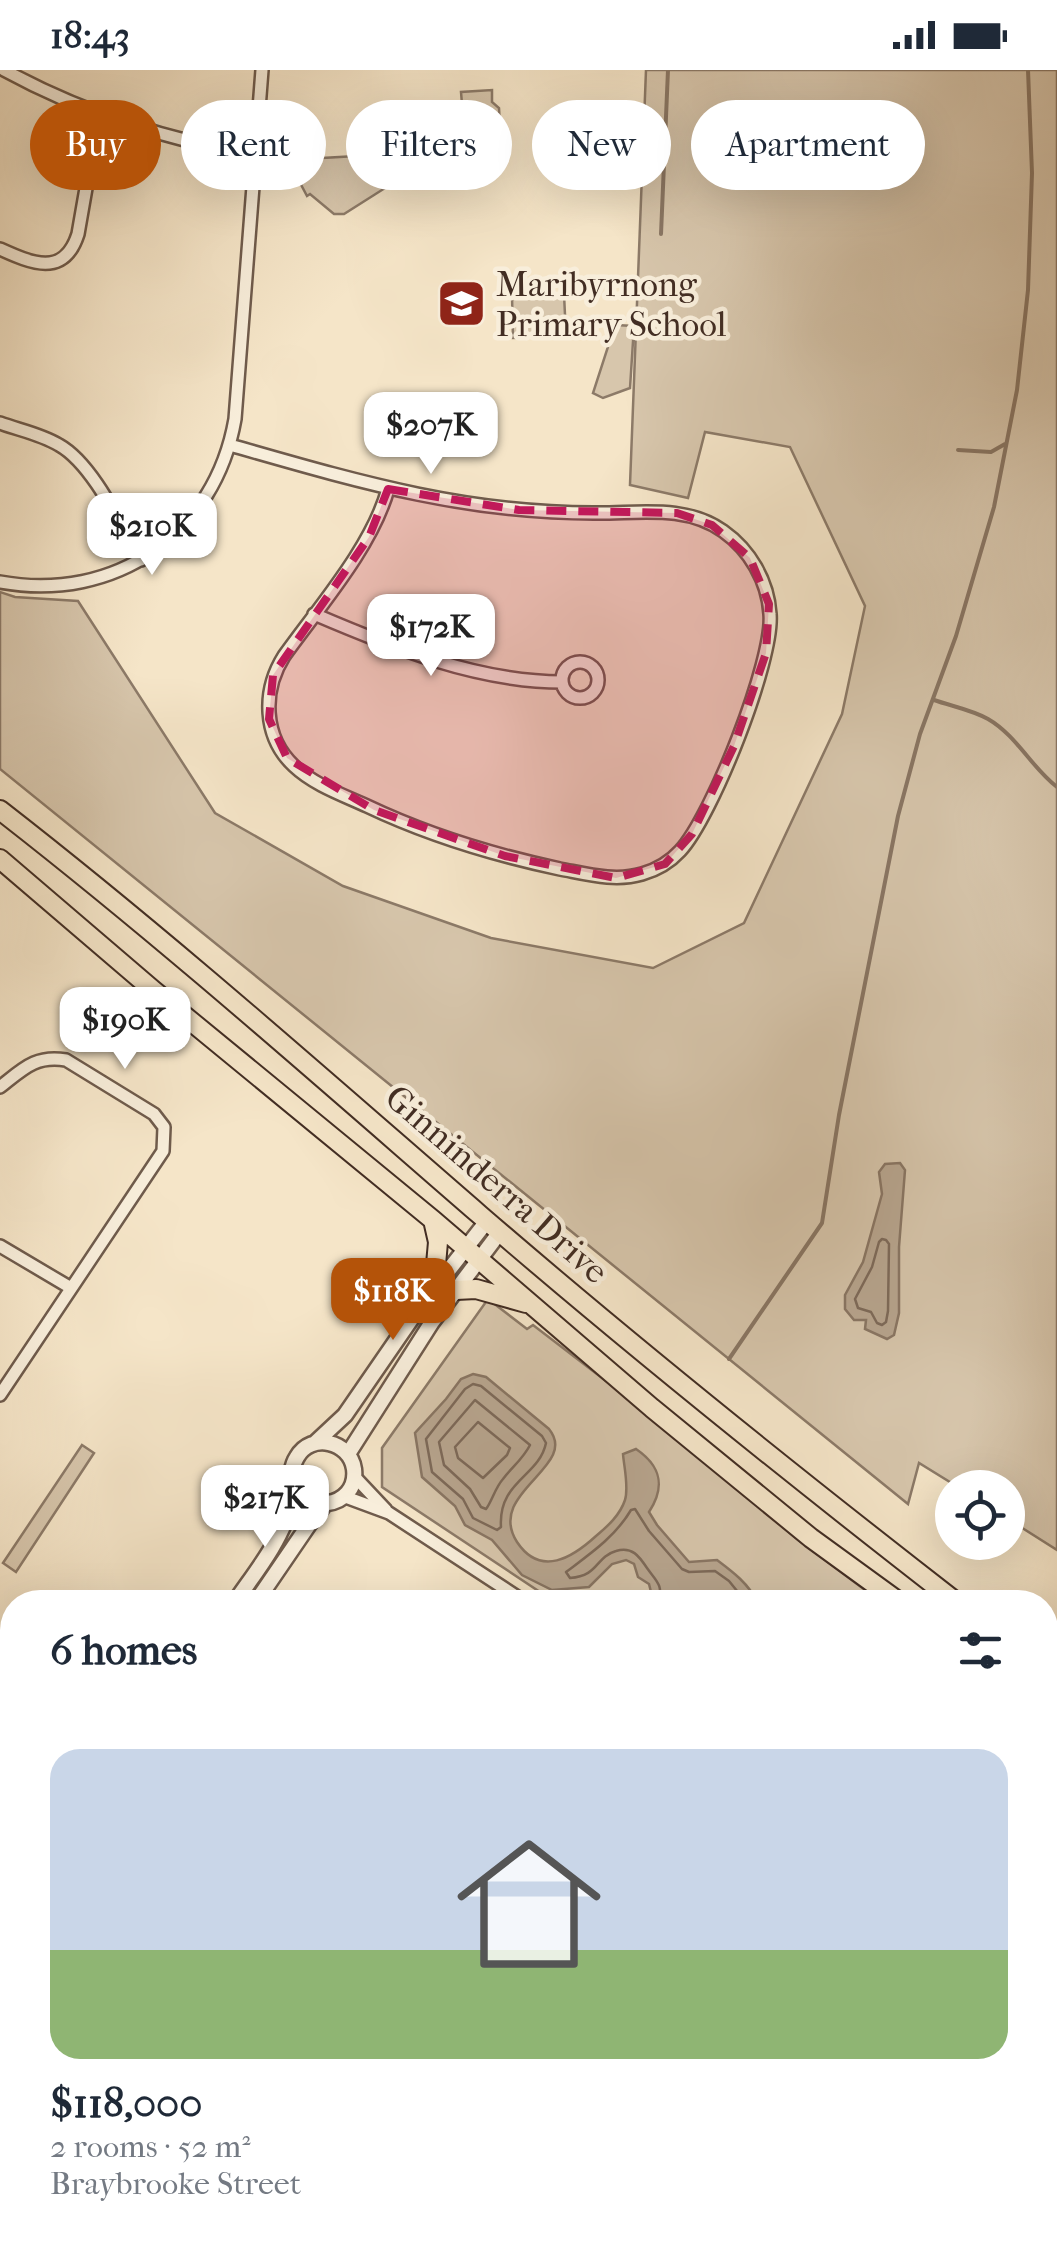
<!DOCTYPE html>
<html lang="en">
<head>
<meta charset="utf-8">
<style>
  :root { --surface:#fff; --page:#f6f6f7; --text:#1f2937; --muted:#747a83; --accent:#b45309 }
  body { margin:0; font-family:"IM FELL French Canon",serif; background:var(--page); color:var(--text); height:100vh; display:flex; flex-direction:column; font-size:38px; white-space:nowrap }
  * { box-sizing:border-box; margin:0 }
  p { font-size:32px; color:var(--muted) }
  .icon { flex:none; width:55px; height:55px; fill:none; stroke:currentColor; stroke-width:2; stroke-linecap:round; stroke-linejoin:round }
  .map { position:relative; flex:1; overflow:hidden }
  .details { position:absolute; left:0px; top:1520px; width:1058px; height:670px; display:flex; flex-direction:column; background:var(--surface); border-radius:40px 40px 0 0; box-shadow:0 10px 40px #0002 }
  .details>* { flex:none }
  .top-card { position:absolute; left:30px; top:30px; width:998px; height:90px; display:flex; gap:20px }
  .tools { position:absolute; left:935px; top:1400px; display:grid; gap:20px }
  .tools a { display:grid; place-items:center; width:90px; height:90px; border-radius:50%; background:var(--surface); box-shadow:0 10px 40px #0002; font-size:50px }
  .price { position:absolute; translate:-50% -85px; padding:0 22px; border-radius:20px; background:#fff; color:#222; font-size:32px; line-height:65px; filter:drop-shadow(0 2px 5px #0008) }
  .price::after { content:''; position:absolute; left:50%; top:60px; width:30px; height:22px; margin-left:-15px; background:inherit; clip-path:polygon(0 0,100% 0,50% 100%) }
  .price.active { background:var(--accent); color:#fff }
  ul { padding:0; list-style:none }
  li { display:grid; align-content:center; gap:20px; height:530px; padding:0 50px }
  li span { display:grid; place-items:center; height:310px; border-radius:30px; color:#555 }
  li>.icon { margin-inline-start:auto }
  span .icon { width:180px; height:180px; fill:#fffc; stroke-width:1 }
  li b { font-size:42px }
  h2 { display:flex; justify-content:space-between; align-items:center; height:120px; padding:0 50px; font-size:42px }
  .pill { padding:0 35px; border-radius:45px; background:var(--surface); box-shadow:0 10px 40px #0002; font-size:35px; line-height:90px }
  .pill.active { background:var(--accent); color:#fff }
  .status { display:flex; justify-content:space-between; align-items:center; height:70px; padding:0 50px; background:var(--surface); direction:ltr }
  .status svg { height:28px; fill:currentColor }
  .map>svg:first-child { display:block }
  .green { fill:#d7c6ac; stroke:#8c7a68; stroke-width:2.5 }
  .water { fill:#b8a690; stroke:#897664; stroke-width:2.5 }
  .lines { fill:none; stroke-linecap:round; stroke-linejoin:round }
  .shore { stroke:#7d6a5a; stroke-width:2.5 }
  .stream { stroke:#897664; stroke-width:4 }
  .minor-casing { stroke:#6f5b4c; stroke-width:16 }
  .tertiary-casing { stroke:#6f5b4c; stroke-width:19 }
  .primary-casing { stroke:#422d23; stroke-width:22 }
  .minor { stroke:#f8eedb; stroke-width:11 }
  .tertiary { stroke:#f8eedb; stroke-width:14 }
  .primary { stroke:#f5e5c8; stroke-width:18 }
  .marked { fill:#c2185b; fill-opacity:0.2; stroke:#c2185b; stroke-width:8; stroke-dasharray:20 12; stroke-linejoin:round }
  .labels { text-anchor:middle; stroke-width:9; stroke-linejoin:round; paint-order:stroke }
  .poi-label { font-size:35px; fill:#422d23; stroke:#f8eedb; text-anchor:start }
  .street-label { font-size:35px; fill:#422d23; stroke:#f8eedb }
</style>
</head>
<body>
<div class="status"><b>18:43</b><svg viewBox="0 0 49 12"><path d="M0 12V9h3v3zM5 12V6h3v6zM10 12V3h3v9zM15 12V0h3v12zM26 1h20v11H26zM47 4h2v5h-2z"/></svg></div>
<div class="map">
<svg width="1057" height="2190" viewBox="0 0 1057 2190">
  <rect width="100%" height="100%" fill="#f5e5c8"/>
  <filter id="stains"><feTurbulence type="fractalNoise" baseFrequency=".002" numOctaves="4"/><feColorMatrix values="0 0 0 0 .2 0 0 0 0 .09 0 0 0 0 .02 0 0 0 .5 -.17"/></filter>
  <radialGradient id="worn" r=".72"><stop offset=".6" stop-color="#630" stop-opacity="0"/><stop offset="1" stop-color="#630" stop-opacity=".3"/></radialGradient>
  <path class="green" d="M646 0H1057V1480L1008 1449V1418L958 1417 919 1393 908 1434 0 699V522L15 527 78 531 215 743 343 816 491 868 653 898 744 853 842 644 865 536 790 377 705 362 688 428 630 415Z
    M492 20V32L499 38 501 74 435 78 433 36 462 34 461 22Z
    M374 85 393 113 344 144H334L310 124 307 126 288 90Z
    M564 224 566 266 513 268 512 226Z
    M615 255 634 256 630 318 603 328 593 323Z
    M488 1229 527 1259 533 1255 662 1354 797 1469 881 1532H555L382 1417V1378Z
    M82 1375 94 1383 16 1502 3 1493Z
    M1045 1656 1057 1664V2190H843L841 2178H1045Z"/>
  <path class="water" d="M900 1093 905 1100 899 1177V1243L894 1265 887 1269 865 1259 866 1250H854L845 1239V1225L863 1192 882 1124 879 1102 885 1094Z
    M473 1304 486 1307 549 1359C580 1397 485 1422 517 1472 541 1508 573 1487 596 1466 608 1456 620 1445 625 1430 629 1417 624 1397 623 1384L636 1379C661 1396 666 1416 649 1442L657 1455 689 1492 717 1490C733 1502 749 1514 757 1532H646L651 1522 649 1514 638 1507 634 1494 626 1490 612 1494 589 1517 552 1520 522 1505 492 1470 465 1455 455 1436 422 1407 415 1363 446 1329 461 1309Z"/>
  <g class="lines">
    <path class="shore" d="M882 1169 886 1170 889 1174 888 1241 886 1252 882 1255 877 1253 871 1242 858 1238 855 1229 872 1197 879 1172Z
      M473 1314 481 1316 542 1366 546 1373C539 1407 498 1411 501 1457L497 1460 473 1448 463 1429 432 1402 426 1369 465 1319Z
      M475 1330 530 1375C523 1389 512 1397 503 1409 495 1418 492 1431 486 1439L481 1437 470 1419 444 1395 439 1372Z
      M478 1352 510 1378 507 1385 483 1408 458 1388 455 1377Z
      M658 1532C664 1515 656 1511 647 1498 639 1486 632 1476 616 1481 595 1487 599 1506 570 1508L566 1502C590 1484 615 1467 631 1440L635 1439 649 1461 682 1499 689 1502 715 1501 729 1511 746 1532"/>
    <path class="stream" d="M661 164 668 0
      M958 380 991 382 1005 374
      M934 630C951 636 972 640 988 649 1016 665 1032 698 1057 717
      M729 1289 822 1153 839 1045 898 746 920 664 956 566 994 437 1017 320 1028 220 1032 103 1028 0
      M851 2190V2178"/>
    <defs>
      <path id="minor" d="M4 0C83 43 167 70 255 85
        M0 179C31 193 64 208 78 164L99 44
        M0 353C19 360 41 364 59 375 93 394 121 456 141 490
        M230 375C356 411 466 444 599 443 642 443 686 435 723 461 750 480 768 511 770 544 774 590 712 747 680 781 670 792 656 800 642 804 615 812 587 804 560 799 494 785 428 765 367 736 343 725 314 715 294 696 263 667 262 621 284 586 319 537 372 477 388 419
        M0 512C115 533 215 464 235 349L262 0
        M314 544C391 577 477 612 562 612
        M562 610a18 18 0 1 1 36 0a18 18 0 1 1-36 0Z
        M0 1017C23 999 35 985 66 990L154 1044 164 1057 163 1081 0 1325
        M0 1176 71 1218
        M354 1406 386 1440
        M343 1426 389 1443 525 1532
        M1045 1650 1057 1630
        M1045 1853 1057 1861
        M0 2152 12 2160
        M40 2178 59 2190
        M294 2190 302 2178"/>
      <path id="tertiary" d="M315 1373 345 1345 416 1242 487 1151
        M348 1384 432 1252 500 1162
        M235 1532C254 1504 279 1474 289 1440 294 1423 287 1402 297 1387 311 1362 350 1371 354 1399 359 1439 299 1448 292 1404
        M256 1532 310 1453 325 1434
        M0 1599 12 1608
        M0 1886 12 1867
        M0 1913 12 1894"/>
      <path id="primary" d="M0 740C166 869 322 1008 480 1145 635 1279 795 1407 956 1532
        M0 789 153 920 433 1150 652 1338 811 1468 899 1532
        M433 1150 438 1172 434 1217
        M456 1220 476 1219 526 1233
        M1045 1590 1057 1597
        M1045 1633 1057 1640"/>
    </defs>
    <use href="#minor" class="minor-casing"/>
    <use href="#tertiary" class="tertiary-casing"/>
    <use href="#primary" class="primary-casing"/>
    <use href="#minor" class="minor"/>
    <use href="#tertiary" class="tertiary"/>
    <use href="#primary" class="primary"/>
  </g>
  <path class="marked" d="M388 419 519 440 677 443 712 455 750 488 769 534 766 583 734 676 692 764 665 794 616 808 505 786 374 740 287 688 269 649 273 605 369 467Z"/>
  <defs>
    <symbol id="school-square" viewBox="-11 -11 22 22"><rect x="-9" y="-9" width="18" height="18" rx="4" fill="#8f2418" stroke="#f8eedb"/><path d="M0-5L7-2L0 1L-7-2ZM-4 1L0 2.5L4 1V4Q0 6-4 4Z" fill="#fff"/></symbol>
  </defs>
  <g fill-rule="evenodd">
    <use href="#school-square" x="434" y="206" width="55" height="55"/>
  </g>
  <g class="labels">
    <g class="poi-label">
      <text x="496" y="226">Maribyrnong<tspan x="496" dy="40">Primary School</tspan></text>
    </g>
    <g class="street-label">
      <text transform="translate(497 1114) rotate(41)" y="12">Ginninderra Drive</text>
    </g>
  </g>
  <rect width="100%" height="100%" filter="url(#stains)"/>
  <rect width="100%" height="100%" fill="url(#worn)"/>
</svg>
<div class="tools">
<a><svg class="icon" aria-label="locate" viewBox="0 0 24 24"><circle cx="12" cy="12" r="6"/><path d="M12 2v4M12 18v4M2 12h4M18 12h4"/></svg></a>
</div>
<b class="price" style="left:431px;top:407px">$207K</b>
<b class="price" style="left:152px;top:508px">$210K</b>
<b class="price" style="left:431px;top:609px">$172K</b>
<b class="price" style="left:125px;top:1002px">$190K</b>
<b class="price active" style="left:393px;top:1273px">$118K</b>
<b class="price" style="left:265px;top:1480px">$217K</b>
<div class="top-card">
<a class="pill active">Buy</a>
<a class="pill">Rent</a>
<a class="pill">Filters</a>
<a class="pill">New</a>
<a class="pill">Apartment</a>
</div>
<section class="details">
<h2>6 homes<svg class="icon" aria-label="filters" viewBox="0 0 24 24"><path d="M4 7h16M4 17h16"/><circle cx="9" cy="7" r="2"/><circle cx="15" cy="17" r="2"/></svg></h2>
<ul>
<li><span style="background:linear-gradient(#c9d6e8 65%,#8fb573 0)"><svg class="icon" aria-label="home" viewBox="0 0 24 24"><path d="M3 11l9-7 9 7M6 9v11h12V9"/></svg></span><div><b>$118,000</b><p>2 rooms · 52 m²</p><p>Braybrooke Street</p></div></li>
</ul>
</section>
</div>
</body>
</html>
